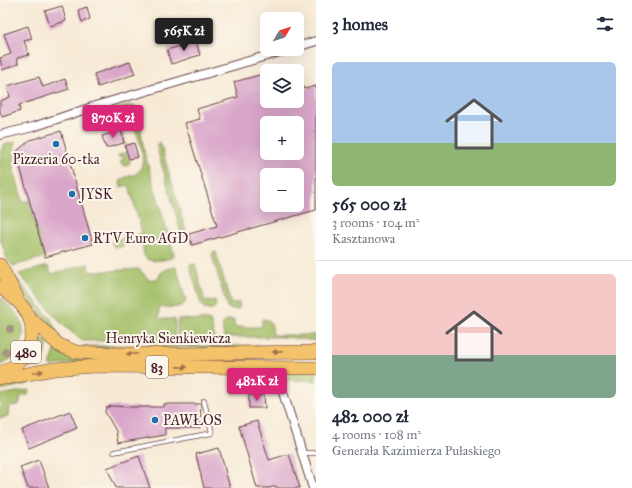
<!DOCTYPE html>
<html lang="en">
<head>
<meta charset="utf-8">
<style>
  :root { --surface:#fff; --page:#f2f2f3; --text:#1f2937; --muted:#747a83; --line:#e0e1e3; --accent:#db2777 }
  body { margin:0; font-family:"IM FELL Great Primer",serif; background:var(--page); color:var(--text); height:100vh; display:flex; flex-direction:column; font-size:15px; white-space:nowrap }
  * { box-sizing:border-box; margin:0 }
  p { font-size:13px; color:var(--muted) }
  .icon { flex:none; width:22px; height:22px; fill:none; stroke:currentColor; stroke-width:2; stroke-linecap:round; stroke-linejoin:round }
  .map { position:relative; flex:1; overflow:hidden }
  .drawer { display:flex; flex-direction:column; background:var(--surface); width:316px }
  .drawer>* { flex:none }
  .needle { width:26px; rotate:51deg }
  .fabs { position:absolute; left:260px; top:12px; display:grid; gap:8px }
  .fabs a { display:grid; place-items:center; width:44px; height:44px; border-radius:6px; background:var(--surface); box-shadow:0 4px 16px #0002; font-size:20px }
  .price { position:absolute; translate:-50% -34px; padding:0 9px; border-radius:4px; background:var(--accent); color:#fff; font-size:13px; line-height:26px; filter:drop-shadow(0 1px 2px #0008) }
  .price::after { content:''; position:absolute; left:50%; top:24px; width:12px; height:9px; margin-left:-6px; background:inherit; clip-path:polygon(0 0,100% 0,50% 100%) }
  .price.selected { background:#222; color:#fff }
  ul { padding:0; list-style:none }
  li { display:grid; align-content:center; gap:8px; height:212px; padding:0 16px }
  li+li { border-top:1px solid var(--line) }
  li span { display:grid; place-items:center; height:124px; border-radius:6px; color:#555 }
  li>.icon { margin-inline-start:auto }
  span .icon { width:72px; height:72px; fill:#fffc; stroke-width:1 }
  li b { font-size:17px }
  h2 { display:flex; justify-content:space-between; align-items:center; height:48px; padding:0 16px; font-size:17px }
  main { display:flex; flex:1; min-height:0 }
  .map>svg:first-child { display:block }
  .green { fill:#a2be65; stroke:#766e48 }
  .building { fill:#daa7ca; fill-rule:evenodd }
  .lines { fill:none; stroke-linecap:round; stroke-linejoin:round }
  .lane-casing { stroke:#643d44; stroke-width:5.5 }
  .street-casing { stroke:#643d44; stroke-width:10 }
  .primary-casing { stroke:#643d44; stroke-width:14 }
  .lane { stroke:#fff; stroke-width:4 }
  .street { stroke:#fff; stroke-width:8 }
  .primary { stroke:#f3c26a; stroke-width:13 }
  .tree { fill:#a69581 }
  .oneway { fill:#9e704a }
  .poi-dot { fill:#1f6fb2; stroke:#fbf7ec; stroke-width:1.5 }
  .labels { text-anchor:middle; stroke-width:4; stroke-linejoin:round; paint-order:stroke }
  .shield { fill:#fbf7ec; stroke:#7f6065; stroke-width:1 }
  .shield-label { font-size:13px; font-weight:bold; fill:#4a1f2b }
  .poi-label { font-size:14px; fill:#4a1f2b; stroke:#fbf7ec; text-anchor:start }
  .street-label { font-size:14px; fill:#4a1f2b; stroke:#fbf7ec }
</style>
</head>
<body>
<main>
<div class="map">
<svg width="316" height="488" viewBox="0 0 316 488">
  <rect width="100%" height="100%" fill="#fbf7ec"/>
  <filter id="ink" filterUnits="userSpaceOnUse"><feTurbulence type="fractalNoise" baseFrequency=".025" numOctaves="2"/><feDisplacementMap in="SourceGraphic" scale="8" xChannelSelector="R" yChannelSelector="G"/><feConvolveMatrix kernelMatrix="1 2 1 2 8 2 1 2 1" color-interpolation-filters="sRGB"/></filter>
  <filter id="wash" filterUnits="userSpaceOnUse"><feTurbulence type="fractalNoise" baseFrequency=".012" numOctaves="4" result="noise"/><feDisplacementMap in="SourceGraphic" scale="16" xChannelSelector="R" yChannelSelector="G"/><feGaussianBlur stdDeviation="0.9" result="paint"/><feColorMatrix in="noise" values="0 0 0 0 0 0 0 0 0 0 0 0 0 0 0 0 0 1.4 0 .05"/><feComposite in="paint" operator="in"/></filter>
  <g filter="url(#wash)">
    <rect width="100%" height="100%" fill="#f7ead5"/>
    <path class="green" d="M128 106H133L138 108 144 151 174 255C171 260 167 259 162 260 141 263 144 256 142 238H135V235L142 233 129 185 121 187 120 182C124 174 135 178 140 170 147 160 138 125 126 119 117 116 107 123 98 121L97 118 101 113Z
      M117 127 120 128 122 131 130 161 129 164 126 166 123 165 120 161 124 159 123 156 119 157 118 155 127 152 121 131 113 133V129Z
      M15 142 14 171 23 202 29 200 45 257 13 266 7 259 0 238V155L3 145Z
      M160 142 187 235 182 236 157 148 158 143Z
      M126 237V244L121 247H115L111 242Z
      M213 252H216L231 304 239 302 240 307 238 309H230L227 307 212 255Z
      M4 264 51 319 57 333 15 284Z
      M88 264 89 272 139 269 149 280 159 278C161 268 168 269 176 267L186 301C181 311 168 306 159 307V319H175V328L174 341H82L62 324 19 274 48 266 51 274Z
      M195 264 205 302 215 300 216 306 213 309H205L201 304 190 267V265Z
      M0 297C7 304 17 312 21 321 28 339 17 359 0 365Z
      M178 319 207 320 210 321 216 341H177Z
      M262 319C273 319 272 327 273 335H316V341L286 337H224L222 325 227 320H234V327H262Z
      M43 338 48 344 40 367H28L37 353 41 340Z
      M82 346H274L284 348H88Z
      M55 350 66 356 94 361 50 366Z
      M316 371V381L286 380 292 372Z
      M245 372 266 374 273 380H241V377Z
      M38 376 27 384 0 390V384Z
      M28 390 29 391 28 395 21 396 19 405 9 406 8 416 0 419V395Z"/>
    <g id="blocks">
      <path class="building" d="M62 6 66 21 50 26 45 11Z
        M87 7 90 19 82 22 78 10Z
        M28 26 32 39 24 41 29 55 17 58 18 64 2 70 0 58 11 54 4 34Z
        M196 41 200 55 171 64 167 50Z
        M130 62 135 74 98 87 94 74Z
        M267 73V101H297V74L299 73 304 89 316 86V210L192 245 189 234 217 226 185 123 200 119 197 109 238 97 234 82ZM267 123H297V153H267ZM267 175H297V205H267Z
        M39 77 43 87 65 79 69 89 19 105 20 111 2 117 0 110V101L10 97 7 86Z
        M121 130 124 143 106 148 102 136Z
        M61 131 93 244 45 257 16 152 30 140Z
        M134 143 138 157 129 159 125 146Z
        M249 395H264L265 408H249Z
        M164 404H201L200 428H165V435L118 443 116 431 105 412 106 408 111 406 131 407H164Z
        M70 411 77 428 29 448 22 430Z
        M257 421 269 460 289 454 300 488H277L276 486 269 488H257L239 426Z
        M219 448 230 488H204L196 454Z
        M139 456 150 488H116L107 468Z
        M39 460 49 488H28L20 467Z"/>
    </g>
  </g>
  <g filter="url(#ink)">
    <use href="#blocks" fill-opacity="0" stroke="#643d44" stroke-width="1"/>
    <g class="lines">
      <defs>
        <path id="lane" d="M114 452 212 433 204 401
          M302 453H316"/>
        <path id="street" d="M297 47 316 41
          M0 135 33 127 95 106 290 49
          M279 368 280 383 313 488"/>
        <path id="primary" d="M0 265 17 297
          M0 287C20 301 38 317 30 343 28 352 21 361 14 366 10 369 4 371 0 373
          M31 319 59 345 76 352C156 357 236 352 316 352
          M0 378H6L54 369 95 366 316 368"/>
      </defs>
      <use href="#lane" class="lane-casing"/>
      <use href="#street" class="street-casing"/>
      <use href="#primary" class="primary-casing"/>
      <use href="#lane" class="lane"/>
      <use href="#street" class="street"/>
      <use href="#primary" class="primary"/>
    </g>
    <g class="tree">
      <circle cx="10" cy="329" r="4"/>
      <circle cx="6" cy="352" r="4"/>
    </g>
    <defs><path id="oneway-solid" d="M-6-.8H1V-3.2L6.5 0L1 3.2V.8H-6Z"/></defs>
    <g class="oneway">
      <use href="#oneway-solid" transform="translate(278 352) rotate(179)"/>
      <use href="#oneway-solid" transform="translate(132 354) rotate(-180)"/>
      <use href="#oneway-solid" transform="translate(182 367) rotate(1)"/>
      <use href="#oneway-solid" transform="translate(38 372) rotate(-11)"/>
    </g>
  </g>
  <g class="poi-dot">
    <circle cx="56" cy="144" r="4"/>
    <circle cx="72" cy="194" r="4"/>
    <circle cx="85" cy="238" r="4"/>
    <circle cx="155" cy="420" r="4"/>
  </g>
  <g class="labels">
    <g class="shield">
      <rect x="11" y="341" width="30" height="22" rx="3"/>
      <rect x="146" y="356" width="22" height="22" rx="3"/>
    </g>
    <g class="shield-label">
      <text x="26" y="357">480</text>
      <text x="157" y="372">83</text>
    </g>
    <g class="poi-label">
      <text x="56" y="164" text-anchor="middle">Pizzeria 60-tka</text>
      <text x="80" y="199">JYSK</text>
      <text x="93" y="243">RTV Euro AGD</text>
      <text x="163" y="425">PAWŁOS</text>
    </g>
    <g class="street-label">
      <text x="168" y="343">Henryka Sienkiewicza</text>
    </g>
  </g>
</svg>
<div class="fabs">
<a><svg class="needle" viewBox="-14 -14 28 28"><path d="M0-13l5 13h-10z" fill="#e53935"/><path d="M0 13l5-13h-10z" fill="#747a83"/></svg></a>
<a><svg class="icon" aria-label="layers" viewBox="0 0 24 24"><path d="M12 4l9 5-9 5-9-5zM3 14l9 5 9-5"/></svg></a>
<a>+</a>
<a>−</a>
</div>
<b class="price selected" style="left:184px;top:52px">565K zł</b>
<b class="price" style="left:113px;top:139px">870K zł</b>
<b class="price" style="left:257px;top:402px">482K zł</b>
</div>
<section class="drawer">
<h2>3 homes<svg class="icon" aria-label="filters" viewBox="0 0 24 24"><path d="M4 7h16M4 17h16"/><circle cx="9" cy="7" r="2"/><circle cx="15" cy="17" r="2"/></svg></h2>
<ul>
<li><span style="background:linear-gradient(#a9c7e8 65%,#8fb573 0)"><svg class="icon" aria-label="home" viewBox="0 0 24 24"><path d="M3 11l9-7 9 7M6 9v11h12V9"/></svg></span><div><b>565 000 zł</b><p>3 rooms · 104 m²</p><p>Kasztanowa</p></div></li>
<li><span style="background:linear-gradient(#f6c9c9 65%,#7fa58c 0)"><svg class="icon" aria-label="home" viewBox="0 0 24 24"><path d="M3 11l9-7 9 7M6 9v11h12V9"/></svg></span><div><b>482 000 zł</b><p>4 rooms · 108 m²</p><p>Generała Kazimierza Pułaskiego</p></div></li>
</ul>
</section>
</main>
</body>
</html>
